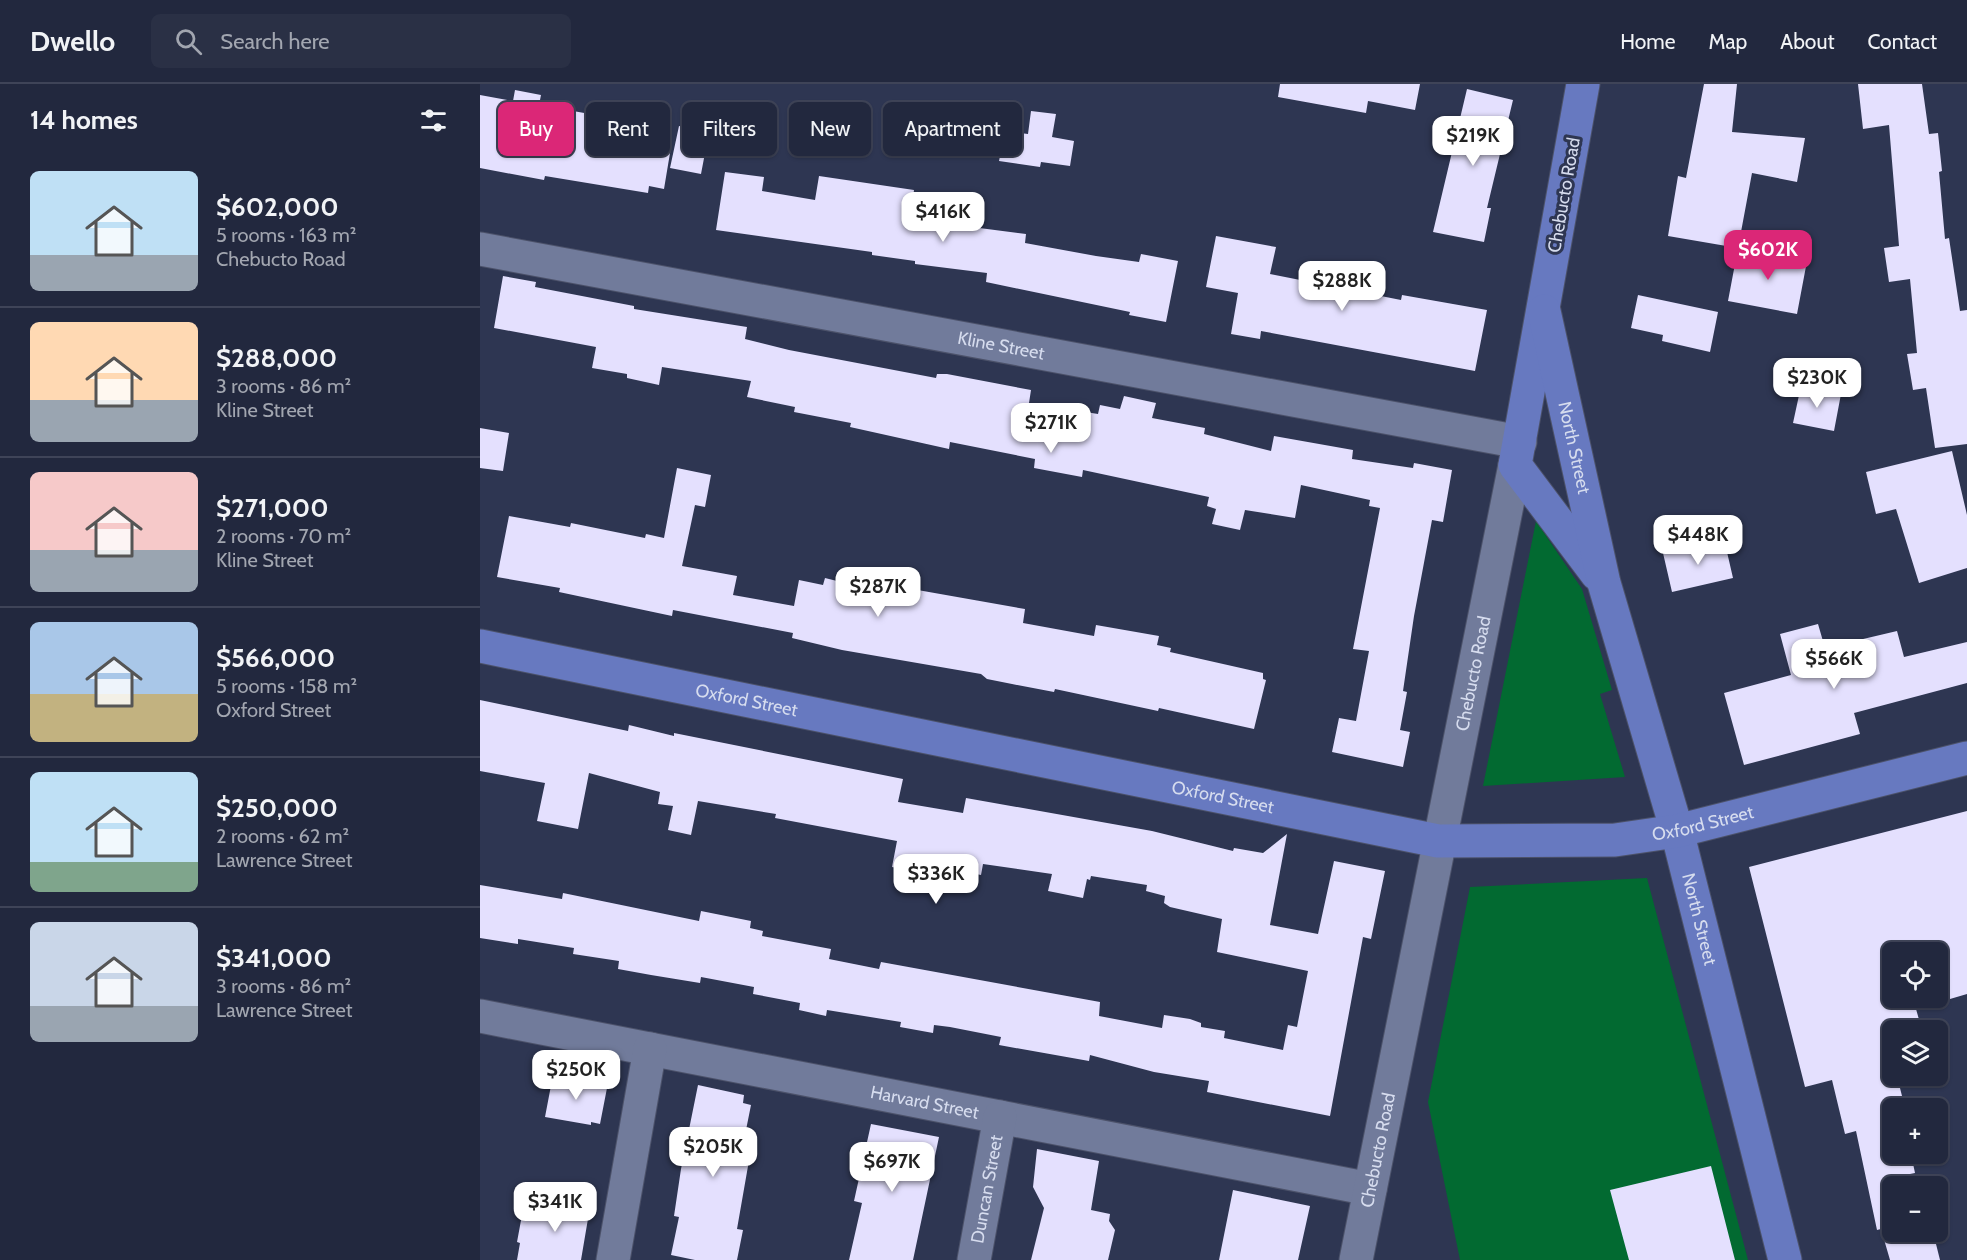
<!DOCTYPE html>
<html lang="en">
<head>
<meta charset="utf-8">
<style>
  :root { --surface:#22283e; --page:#2a3045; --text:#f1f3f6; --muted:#a2a6b0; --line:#3f4458; --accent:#db2777 }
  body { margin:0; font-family:Cabin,sans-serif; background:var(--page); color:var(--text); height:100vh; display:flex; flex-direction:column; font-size:22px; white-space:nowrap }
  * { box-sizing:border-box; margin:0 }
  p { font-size:20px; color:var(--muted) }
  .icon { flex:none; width:33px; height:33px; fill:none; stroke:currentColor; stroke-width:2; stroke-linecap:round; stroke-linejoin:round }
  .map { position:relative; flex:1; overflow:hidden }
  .sheet { display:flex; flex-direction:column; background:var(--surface); width:480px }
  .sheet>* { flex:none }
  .guide { position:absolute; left:18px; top:18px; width:570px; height:54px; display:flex; gap:12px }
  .fabs { position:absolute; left:1402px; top:858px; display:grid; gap:12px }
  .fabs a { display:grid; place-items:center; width:66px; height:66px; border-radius:9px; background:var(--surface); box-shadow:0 2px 4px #0004,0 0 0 2px var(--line); font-size:30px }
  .price { position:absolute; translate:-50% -51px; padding:0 14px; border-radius:12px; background:#fff; color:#222; font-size:20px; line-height:39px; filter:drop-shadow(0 2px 3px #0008) }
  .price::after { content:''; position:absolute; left:50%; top:36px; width:18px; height:14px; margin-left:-9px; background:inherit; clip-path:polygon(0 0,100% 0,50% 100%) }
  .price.on { background:var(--accent); color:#fff }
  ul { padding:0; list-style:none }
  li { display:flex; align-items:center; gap:18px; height:150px; padding:0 30px }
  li+li { border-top:2px solid var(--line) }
  li span { display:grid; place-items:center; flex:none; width:168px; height:120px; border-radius:9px; color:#555 }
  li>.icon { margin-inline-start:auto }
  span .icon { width:72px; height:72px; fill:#fffc; stroke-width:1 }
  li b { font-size:26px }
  h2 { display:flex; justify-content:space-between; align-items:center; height:72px; padding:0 30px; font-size:26px }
  .tag { padding:0 21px; border-radius:9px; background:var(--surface); box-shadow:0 2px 4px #0004,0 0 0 2px var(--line); font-size:21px; line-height:54px }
  .tag.on { background:var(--accent); color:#fff }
  header { display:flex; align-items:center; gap:36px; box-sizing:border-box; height:84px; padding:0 30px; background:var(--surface); border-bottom:2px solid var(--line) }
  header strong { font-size:28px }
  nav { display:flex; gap:33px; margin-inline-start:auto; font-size:21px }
  .search { width:420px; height:54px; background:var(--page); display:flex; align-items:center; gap:15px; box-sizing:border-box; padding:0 21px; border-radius:9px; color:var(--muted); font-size:22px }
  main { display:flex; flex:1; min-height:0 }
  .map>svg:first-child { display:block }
  .green { fill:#026a31 }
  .building { fill:#e4e0fe; fill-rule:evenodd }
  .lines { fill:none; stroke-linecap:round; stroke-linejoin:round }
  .minor-casing { stroke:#4c526a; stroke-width:35 }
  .major-casing { stroke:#4c526a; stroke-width:35 }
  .minor { stroke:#717b9b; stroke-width:33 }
  .major { stroke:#6779c0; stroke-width:33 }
  .labels { text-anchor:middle; stroke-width:6; stroke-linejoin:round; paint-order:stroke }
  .street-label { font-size:18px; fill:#d6dcee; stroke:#2e3652 }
</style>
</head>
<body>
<header>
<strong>Dwello</strong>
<div class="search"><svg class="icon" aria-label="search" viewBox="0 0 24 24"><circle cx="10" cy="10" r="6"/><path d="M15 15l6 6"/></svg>Search here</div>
<nav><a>Home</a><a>Map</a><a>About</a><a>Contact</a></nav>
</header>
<main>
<section class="sheet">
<h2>14 homes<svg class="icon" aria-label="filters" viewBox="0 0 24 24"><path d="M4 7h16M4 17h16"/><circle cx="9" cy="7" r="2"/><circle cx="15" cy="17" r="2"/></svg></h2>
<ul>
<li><span style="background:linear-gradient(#bfe0f5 70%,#9aa5b1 0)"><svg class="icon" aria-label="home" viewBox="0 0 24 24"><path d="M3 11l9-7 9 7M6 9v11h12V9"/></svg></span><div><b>$602,000</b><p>5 rooms · 163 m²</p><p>Chebucto Road</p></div></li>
<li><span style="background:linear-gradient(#ffd9b3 65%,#9aa5b1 0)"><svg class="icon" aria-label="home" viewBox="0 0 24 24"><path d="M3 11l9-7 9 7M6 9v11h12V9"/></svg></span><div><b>$288,000</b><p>3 rooms · 86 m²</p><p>Kline Street</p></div></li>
<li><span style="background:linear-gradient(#f6c9c9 65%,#9aa5b1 0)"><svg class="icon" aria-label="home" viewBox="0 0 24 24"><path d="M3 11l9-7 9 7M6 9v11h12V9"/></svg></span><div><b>$271,000</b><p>2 rooms · 70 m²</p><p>Kline Street</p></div></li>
<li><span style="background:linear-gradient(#a9c7e8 60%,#c2b280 0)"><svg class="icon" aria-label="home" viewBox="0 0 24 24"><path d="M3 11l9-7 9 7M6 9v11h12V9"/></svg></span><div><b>$566,000</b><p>5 rooms · 158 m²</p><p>Oxford Street</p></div></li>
<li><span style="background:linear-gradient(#bfe0f5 75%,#7fa58c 0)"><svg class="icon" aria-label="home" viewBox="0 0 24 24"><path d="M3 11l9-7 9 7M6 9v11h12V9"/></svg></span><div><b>$250,000</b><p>2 rooms · 62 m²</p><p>Lawrence Street</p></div></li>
<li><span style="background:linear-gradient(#c9d6e8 70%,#9aa5b1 0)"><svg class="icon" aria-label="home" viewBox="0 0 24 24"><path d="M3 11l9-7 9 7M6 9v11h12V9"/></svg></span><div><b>$341,000</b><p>3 rooms · 86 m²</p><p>Lawrence Street</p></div></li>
</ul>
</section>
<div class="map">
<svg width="1487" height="1176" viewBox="0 0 1487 1176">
  <rect width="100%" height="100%" fill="#2e3652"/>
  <path class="green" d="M1056 437 1102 505 1132 606 1120 610 1145 693 1003 702Z
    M1167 794 1268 1176H980L948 1018 990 803Z"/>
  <path class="building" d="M800 0H940L935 26 888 17 886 29 798 13Z
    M1224 0H1257L1252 48 1325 54 1317 98 1272 89 1258 164 1188 152 1198 92 1206 94Z
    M1378 0H1442L1449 50 1458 49 1462 87 1459 88 1465 155 1469 154 1480 227 1487 226V360L1455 364 1446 304 1433 306 1427 270 1437 269 1430 195 1409 198 1404 164 1419 162 1409 41 1383 45Z
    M987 5 1033 16 1007 124H1011L1004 158 953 148Z
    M35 6 61 11 59 21 144 36 140 54 191 63 184 105 169 102 168 109 65 92 64 96 0 84V11L33 17Z
    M551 27 576 30 572 53 594 57 590 82 561 78 560 83 519 77 525 47 548 50Z
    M199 42 229 48 221 90 190 84Z
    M245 88 284 93 282 107 335 116 339 92 434 106 430 135 546 150 545 159 616 172 659 178 661 170 698 177 686 238 649 231 650 228 506 198 507 189 435 180V177L392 171V168L236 146Z
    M736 152 796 163 790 190 921 216 922 211 1007 226 995 287 781 247 780 255 751 250 758 209 726 203Z
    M1258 164 1327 177 1317 230 1248 217Z
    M23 192 56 198 55 203 154 222V225L267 243 265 255 309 266 456 294 457 290H467L551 306 549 319 618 330 620 321 640 325 644 312 676 319 672 334 725 344 724 350 791 367 794 352 873 366 872 375 933 384 934 379 972 386 963 438 952 436 934 532 923 607 927 608 920 646 930 648 923 683 852 668 859 634 876 637 889 567 873 565 900 424 889 422 890 416 821 401 815 434 765 426 760 446 732 440 736 425 727 422 729 413 603 386 602 393 554 384 555 375 470 358 469 365 370 343 371 339 314 328 315 323 267 313 271 297 182 283 179 301 147 294V290L112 284 116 263 14 244Z
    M1158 211 1238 228 1230 268 1182 257 1183 251 1151 244Z
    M1321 302 1361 310 1354 347 1313 339Z
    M0 344 29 349 23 387 0 384Z
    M1472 367 1487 431V484L1439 499 1416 425 1396 430 1386 388Z
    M197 384 231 391 225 423 215 421 202 482 257 492 253 511 314 522 319 496 343 501 345 494 381 503 383 494 416 500 415 502 545 525 543 539 614 552 616 541 679 552 677 561 691 564 690 568 783 589V595L786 596 774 645 679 624 678 627 575 605 574 608 532 600 507 595 501 590 362 566 312 554 313 549 193 526 192 532 79 508 80 504 17 493 29 432 90 443 91 439 165 454 166 450 184 454Z
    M1244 455 1253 494 1192 508 1183 469Z
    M1338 540 1345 564 1417 547 1424 573 1487 558V599L1374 629 1380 650 1264 681 1244 609 1311 591 1300 550Z
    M0 616 148 647 149 641 194 652V649L423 695 418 718 483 729 486 714 672 747 753 767 754 764 783 769 807 750 790 841 838 850 854 777 905 787 891 855 883 853 850 1032 727 1008 729 997 674 988 610 971 609 977 519 961 521 953 470 943 454 941 453 949 420 943 421 938 347 926 346 932 319 926 320 919 273 910 274 903 221 893 220 899 171 891 138 885 139 877 93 870 94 864 38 855V860L0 854V801L82 815 83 809 219 837 221 827 271 837 270 844 283 847 282 852 351 865 349 875 399 885 401 878 620 918 619 932 682 944 684 931 710 935 721 939V943L745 947 744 954 803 966 808 941 817 943 828 887 737 868 742 835 690 823 684 819 685 812 666 807 667 801 611 792 610 796 607 795 603 814 568 807 572 790 503 780 501 791 456 782 454 791 412 783 417 757 295 734 296 730 218 717 211 751 188 746 193 722 178 720 180 708 109 689 98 745 57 737 65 699 0 687Z
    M1487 727V910L1436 925 1442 946H1413V992H1417L1425 1024H1413V1070H1431L1435 1089 1430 1090 1433 1102H1413V1148H1453L1460 1176H1410L1401 1145 1397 1146 1376 1047 1365 1050 1352 996 1325 1003 1269 783ZM1413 868H1458V914H1413Z
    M73 991 120 999V1003L127 1004 120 1040 111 1038V1041L65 1033Z
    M218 1001 264 1011 263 1019 271 1021 265 1051 259 1063 271 1065 257 1145 263 1146 257 1176H215L191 1171 199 1133 194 1132 201 1085Z
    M391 1040 459 1053 433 1176H369L382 1119 374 1117Z
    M557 1065 619 1077 611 1126 630 1130 629 1137 635 1146 628 1176H551L564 1124 553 1103Z
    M1231 1082 1255 1176H1149L1130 1106Z
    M753 1106 830 1122 818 1176H739Z
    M79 1111 111 1117 101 1176H37L40 1159 37 1158 42 1131 75 1134Z"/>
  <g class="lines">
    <defs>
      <g id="minor">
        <path id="s1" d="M0 165 1040 358"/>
        <path id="s2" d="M0 932 890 1105"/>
        <path d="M133 1176 170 965"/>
        <path id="s3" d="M494 1176 520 1033"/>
        <path id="s4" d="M876 1176 1035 381"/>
      </g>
      <g id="major">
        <path d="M1103 0 1035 381 1117 490"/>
        <path id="s5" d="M1064 227 1124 499 1197 747 1305 1176"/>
        <path id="s6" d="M0 562 958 757 1135 756 1197 747 1487 674"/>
      </g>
    </defs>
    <use href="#minor" class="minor-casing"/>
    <use href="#major" class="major-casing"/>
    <use href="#minor" class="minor"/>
    <use href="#major" class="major"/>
  </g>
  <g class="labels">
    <g class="street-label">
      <text transform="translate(1084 111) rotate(-80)" y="6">Chebucto Road</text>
      <text dy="6" stroke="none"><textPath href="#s1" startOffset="530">Kline Street</textPath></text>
      <text dy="6" stroke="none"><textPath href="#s5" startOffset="140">North Street</textPath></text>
      <text dy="6" stroke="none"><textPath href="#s4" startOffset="598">Chebucto Road</textPath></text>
      <text dy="6" stroke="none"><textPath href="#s6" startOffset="272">Oxford Street</textPath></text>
      <text dy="6" stroke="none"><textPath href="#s6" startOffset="758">Oxford Street</textPath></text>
      <text dy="6" stroke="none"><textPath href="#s6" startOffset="1244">Oxford Street</textPath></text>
      <text dy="6" stroke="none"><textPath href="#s5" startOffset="628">North Street</textPath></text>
      <text dy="6" stroke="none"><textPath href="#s2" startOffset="453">Harvard Street</textPath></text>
      <text dy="6" stroke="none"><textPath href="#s4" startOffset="112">Chebucto Road</textPath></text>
      <text dy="6" stroke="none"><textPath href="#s3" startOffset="72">Duncan Street</textPath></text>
    </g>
  </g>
</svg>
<div class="fabs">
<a><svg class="icon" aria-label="locate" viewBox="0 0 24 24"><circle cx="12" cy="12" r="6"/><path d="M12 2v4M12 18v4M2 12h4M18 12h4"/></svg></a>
<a><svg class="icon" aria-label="layers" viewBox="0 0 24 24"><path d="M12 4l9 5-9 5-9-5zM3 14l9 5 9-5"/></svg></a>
<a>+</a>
<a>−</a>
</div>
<b class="price" style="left:993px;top:83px">$219K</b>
<b class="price" style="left:463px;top:159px">$416K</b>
<b class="price on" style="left:1288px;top:197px">$602K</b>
<b class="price" style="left:862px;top:228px">$288K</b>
<b class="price" style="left:1337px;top:325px">$230K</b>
<b class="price" style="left:571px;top:370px">$271K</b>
<b class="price" style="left:1218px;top:482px">$448K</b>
<b class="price" style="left:398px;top:534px">$287K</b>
<b class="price" style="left:1354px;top:606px">$566K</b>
<b class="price" style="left:456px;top:821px">$336K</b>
<b class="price" style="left:96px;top:1017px">$250K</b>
<b class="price" style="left:233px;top:1094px">$205K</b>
<b class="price" style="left:412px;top:1109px">$697K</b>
<b class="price" style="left:75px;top:1149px">$341K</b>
<div class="guide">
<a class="tag on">Buy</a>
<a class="tag">Rent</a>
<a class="tag">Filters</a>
<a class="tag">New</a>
<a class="tag">Apartment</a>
</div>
</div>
</main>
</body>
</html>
